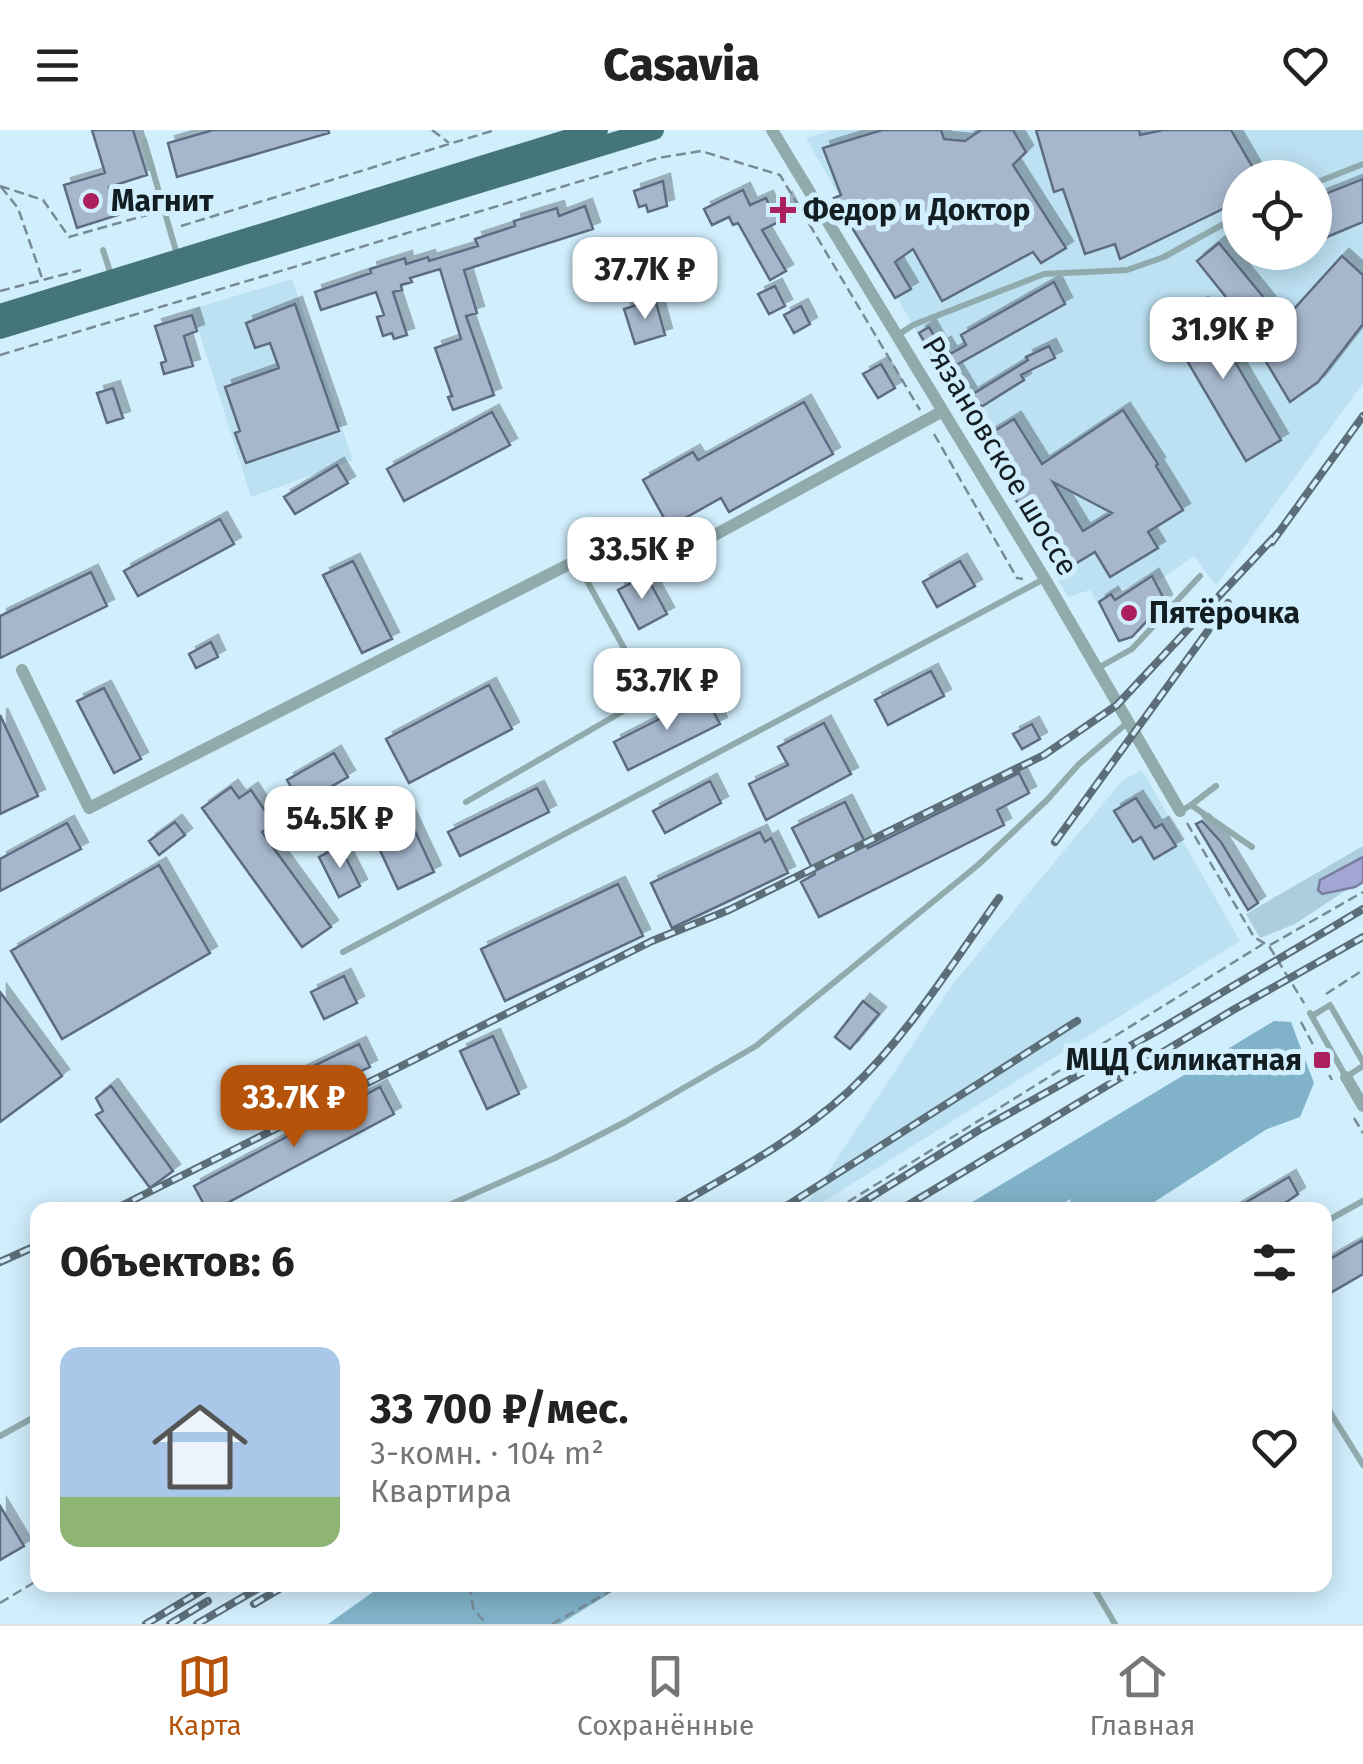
<!DOCTYPE html>
<html lang="ru">
<head>
<meta charset="utf-8">
<style>
  :root { --surface:#fff; --page:#f6f6f6; --text:#222; --muted:#767676; --line:#e0e0e0; --accent:#b45309 }
  body { margin:0; font-family:"Fira Sans",sans-serif; background:var(--page); color:var(--text); height:100vh; display:flex; flex-direction:column; font-size:38px; white-space:nowrap }
  * { box-sizing:border-box; margin:0 }
  p { font-size:32px; color:var(--muted) }
  .icon { flex:none; width:55px; height:55px; fill:none; stroke:currentColor; stroke-width:2; stroke-linecap:round; stroke-linejoin:round }
  .map { position:relative; flex:1; overflow:hidden }
  .drawer { position:absolute; left:30px; top:1072px; width:1302px; height:390px; display:flex; flex-direction:column; background:var(--surface); border-radius:20px; box-shadow:0 5px 25px #0003 }
  .drawer>* { flex:none }
  .controls { position:absolute; left:1222px; top:30px; display:grid; gap:20px }
  .controls a { display:grid; place-items:center; width:110px; height:110px; border-radius:50%; background:var(--surface); box-shadow:0 5px 25px #0003; font-size:50px }
  .price { position:absolute; translate:-50% -85px; padding:0 22px; border-radius:20px; background:#fff; color:#222; font-size:32px; line-height:65px; filter:drop-shadow(0 2px 5px #0008) }
  .price::after { content:''; position:absolute; left:50%; top:60px; width:30px; height:22px; margin-left:-15px; background:inherit; clip-path:polygon(0 0,100% 0,50% 100%) }
  .price.selected { background:var(--accent); color:#fff }
  ul { padding:0; list-style:none }
  li { display:flex; align-items:center; gap:30px; height:250px; padding:0 30px }
  li span { display:grid; place-items:center; flex:none; width:280px; height:200px; border-radius:20px; color:#555 }
  li>.icon { margin-inline-start:auto }
  span .icon { width:120px; height:120px; fill:#fffc; stroke-width:1 }
  li b { font-size:42px }
  h2 { display:flex; justify-content:space-between; align-items:center; height:120px; padding:0 30px; font-size:42px }
  header { display:flex; justify-content:space-between; align-items:center; height:130px; padding:0 30px; background:var(--surface); font-size:45px; font-weight:800 }
  .tab-bar { display:flex; justify-content:space-around; align-items:center; height:140px; border-top:2px solid var(--line); background:var(--surface); font-size:28px; color:var(--muted) }
  .tab-bar a { display:grid; justify-items:center; gap:5px }
  .tab-bar .selected { color:var(--accent) }
  .map>svg:first-child { display:block }
  .built { fill:#bce1f2; fill-rule:evenodd }
  .green { fill:#accede }
  .forest { fill:#80b2c9 }
  .water { fill:#a3a7d3; stroke:#787e9e; stroke-width:2.5 }
  .building { fill:#a6b7cd; stroke:#5d6c80; stroke-width:2.5; fill-rule:evenodd; filter:url(#shadow) }
  .lines { fill:none; stroke-linecap:round; stroke-linejoin:round }
  .path { stroke:#778b96; stroke-width:2.5; stroke-dasharray:10 5; stroke-linecap:butt }
  .service { stroke:#91aaac; stroke-width:6 }
  .minor { stroke:#91aaac; stroke-width:12 }
  .primary { stroke:#447579; stroke-width:20 }
  .rail-casing { stroke:#5c6e77; stroke-width:8 }
  .rail { stroke:#d1eefd; stroke-width:4; stroke-dasharray:11; stroke-linecap:butt }
  .poi-dot { fill:#ab1f5f; stroke:#d1eefd; stroke-width:4 }
  .labels { text-anchor:middle; stroke-width:10; stroke-linejoin:round; paint-order:stroke }
  .poi-label { font-size:30px; font-weight:bold; fill:#131e23; stroke:#d1eefd; text-anchor:start }
  .street-label { font-size:30px; fill:#131e23; stroke:#d1eefd }
</style>
</head>
<body>
<header><svg class="icon" aria-label="menu" viewBox="0 0 24 24"><path d="M4 6h16M4 12h16M4 18h16"/></svg>Casavia<svg class="icon" aria-label="heart" viewBox="0 0 24 24"><path d="M12 20l-8-8c-3-5 5-10 8-4 3-6 11-1 8 4z"/></svg></header>
<div class="map">
<svg width="1363" height="1494" viewBox="0 0 1363 1494">
  <defs>
    <filter id="shadow"><feDropShadow dx="7" dy="-7" stdDeviation="0" flood-color="#0004"/></filter>
  </defs>
  <rect width="100%" height="100%" fill="#d1eefd"/>
  <path class="built" d="M833 0H1363V253L1216 456 1194 426 1157 452 1152 445 1097 472 1090 460 1068 467 806 8ZM1240 48H1315V122H1240Z
    M292 149 353 330 251 367 192 179Z
    M1142 640 1240 811 810 1080H803L952 855 1123 650Z"/>
  <path class="green" d="M1363 716V749L1295 794 1260 808 1246 784Z"/>
  <path class="forest" d="M1274 891 1291 892 1314 953 1300 987 1267 999 1142 1080H1066L1071 1069 1050 1080H959Z
    M383 1455H623L560 1494H328Z"/>
  <path class="water" d="M1363 727V752L1355 757 1322 764 1318 760 1320 750Z"/>
  <path class="building" d="M92 0H133L147 45 109 57 118 85 77 98 64 55 105 43Z
    M213 0H328L329 3 177 47 168 13Z
    M882 0H941L944 9 965 11 981 0H1013L1026 22 1013 35 1066 118 1041 133 1033 122 942 171 913 119 895 132 911 159 895 168 834 68 841 65 823 18Z
    M1036 0H1139L1140 5 1163 0H1231L1259 48H1240V70L1235 73 1120 129 1115 114 1085 124 1063 59 1054 62Z
    M1363 49V92L1315 112V68Z
    M663 51 667 76 648 82 646 75 639 77 634 61Z
    M743 60 750 75 766 68 770 77 785 69 793 85 762 100 786 141 770 150 738 93 733 95 729 87 712 95 704 79Z
    M585 76 593 99 464 140 477 183 466 186 494 265 453 280 448 267 452 266 435 218 461 209 440 139 410 148 412 152 401 155 402 160 393 162 407 205 394 209 392 203 383 206 377 187 384 185 376 162 321 180 315 162 371 143 370 139 405 128 406 134 428 127 429 131 478 116 475 109 515 96 514 91 557 78 559 86Z
    M1219 113 1283 191 1342 126 1363 145V194L1318 252 1290 272 1253 210 1258 207 1197 131Z
    M1054 152 1065 174 953 237 975 273 965 279 919 203 929 197 940 216 944 214 950 224 966 215 961 205Z
    M775 156 785 176 769 184 758 164Z
    M655 169 665 205 635 214 624 179Z
    M295 174 339 301 246 333 235 303 240 301 225 257 279 238 270 213 255 218 246 193Z
    M1201 174 1281 310 1246 331 1166 195Z
    M801 176 810 194 794 203 784 185Z
    M192 185 197 201 184 206 193 236 164 244 161 233 166 231 155 196Z
    M1049 216 1055 228 1021 245 1024 250 981 277 973 264 1028 230 1026 227Z
    M881 234 895 258 878 268 863 244Z
    M113 258 123 288 107 293 97 263Z
    M804 272 833 324 729 382 721 368 669 397 643 350 693 322 698 330Z
    M1123 280 1158 334 1156 336 1183 380 1148 402 1158 418 1110 447 1095 422 1060 443 980 310 1014 289 1042 334ZM1053 352 1112 383 1083 401Z
    M492 282 510 315 404 371 387 339Z
    M337 335 348 353 295 384 284 367Z
    M220 389 234 414 138 466 124 441Z
    M353 431 392 509 362 523 323 445Z
    M960 431 975 456 937 477 923 452Z
    M91 442 107 476 0 528V486Z
    M646 445 667 484 639 499 618 460Z
    M1152 446 1165 471 1132 507 1119 511 1099 472 1111 464 1115 470Z
    M211 512 218 527 196 538 189 524Z
    M931 541 944 566 888 595 875 570Z
    M489 555 512 599 409 653 386 609Z
    M104 558 141 629 114 643 77 571Z
    M705 566 720 594 628 640 614 612Z
    M0 585 38 666 0 684Z
    M824 593 851 644 766 690 749 654 788 635 778 617Z
    M1032 594 1040 609 1022 619 1013 604Z
    M334 623 348 647 301 674 287 650Z
    M1019 643 1029 663 997 680 1004 695 819 787 801 752 815 744 792 698 845 672 868 718Z
    M710 651 721 673 665 703 653 681Z
    M231 657 239 668 251 660 274 694 262 702 331 797 302 817 202 678Z
    M537 658 549 682 460 726 448 702Z
    M1136 668 1155 698 1162 694 1176 716 1154 729 1141 707 1133 712 1114 681Z
    M401 671 434 742 398 759 365 688Z
    M1202 691 1221 712 1258 773 1248 780 1196 694Z
    M175 692 185 705 159 725 149 711Z
    M67 693 81 719 0 761V729Z
    M760 702 765 712 771 708 788 743 672 798 651 753Z
    M340 716 360 756 339 767 319 727Z
    M159 735 210 823 62 909 11 821Z
    M618 754 643 806 505 871 481 819Z
    M344 846 357 873 324 889 311 862Z
    M0 862 62 946 0 992Z
    M863 871 879 884 850 919 835 907Z
    M493 906 519 964 487 979 460 921Z
    M359 914 370 937 285 978 274 955Z
    M111 956 173 1041 150 1058 96 985 103 981 96 968Z
    M380 957 394 984 214 1080H207L194 1056Z
    M1289 1047 1298 1064 1275 1080H1233Z
    M1363 1110V1144L1325 1166V1132Z
    M0 1376 24 1416 0 1430Z"/>
  <g class="lines">
    <path class="path" d="M432 0 449 13
      M0 56 43 70 69 107 154 83
      M1 57 18 78 42 148
      M181 96 495 0
      M0 161 81 140
      M0 225 658 28 701 21 780 45 920 280
      M934 304 1017 448 1023 449
      M1187 693 1254 807 1269 816 1304 873
      M1270 815 1363 762
      M1326 864 1363 840
      M1301 892 1332 950
      M1354 988 1363 1003
      M835 1080 1263 814
      M470 1455 473 1478 486 1494
      M0 1473 38 1450
      M552 1494 621 1455"/>
    <path class="service" d="M144 10 178 128
      M1315 53 1363 34
      M103 120 112 148
      M898 205 913 195 1044 144 1127 140 1164 127 1240 85
      M1098 538 1132 519 1200 446
      M466 672 639 572 641 549 576 431
      M1191 675 1216 656
      M1181 681 1191 675 1252 717
      M343 822 1044 449
      M1310 883 1346 947 1363 936
      M1312 886 1330 875 1363 932
      M438 1080 555 1028 625 992 756 916 978 735 1047 670 1079 634 1127 593
      M1325 1092 1363 1071
      M1325 1274 1363 1335
      M0 1306 38 1285
      M1092 1455 1115 1494"/>
    <path class="minor" d="M772 0 1045 449 1180 681
      M22 540 89 678 607 415 700 413 943 281
      M1346 947 1363 976"/>
    <path class="primary" d="M0 184 598 0
      M0 199 654 0"/>
    <defs>
      <path id="rail" d="M1272 412 1363 286
        M1055 712 1228 473
        M113 1080 652 811 729 780 1044 625 1117 575 1279 402
        M669 1080C731 1044 794 1011 848 962 907 907 952 834 999 768
        M780 1080 1077 891
        M850 1080 979 1000 1157 901 1363 779
        M900 1080 1233 880 1363 807
        M0 1132 38 1115
        M254 1474 286 1455
        M146 1494 211 1455
        M170 1494 208 1471
        M197 1494 264 1455"/>
    </defs>
    <use href="#rail" class="rail-casing"/>
    <use href="#rail" class="rail"/>
  </g>
  <g class="poi-dot">
    <circle cx="91" cy="71" r="10"/>
    <path d="M778 65h10v10h10v10h-10v10h-10v-10h-10v-10h10z"/>
    <circle cx="1129" cy="483" r="10"/>
    <rect x="1312" y="920" width="20" height="20" rx="5"/>
  </g>
  <g class="labels">
    <g class="poi-label">
      <text x="111" y="81">Магнит</text>
      <text x="803" y="90">Федор и Доктор</text>
      <text x="1149" y="493">Пятёрочка</text>
      <text x="1302" y="940" text-anchor="end">МЦД Силикатная</text>
    </g>
    <g class="street-label">
      <text transform="translate(1000 326) rotate(59)" y="10">Рязановское шоссе</text>
    </g>
  </g>
</svg>
<div class="controls">
<a><svg class="icon" aria-label="locate" viewBox="0 0 24 24"><circle cx="12" cy="12" r="6"/><path d="M12 2v4M12 18v4M2 12h4M18 12h4"/></svg></a>
</div>
<b class="price" style="left:645px;top:192px">37.7K ₽</b>
<b class="price" style="left:1223px;top:252px">31.9K ₽</b>
<b class="price" style="left:642px;top:472px">33.5K ₽</b>
<b class="price" style="left:667px;top:603px">53.7K ₽</b>
<b class="price" style="left:340px;top:741px">54.5K ₽</b>
<b class="price selected" style="left:294px;top:1020px">33.7K ₽</b>
<section class="drawer">
<h2>Объектов: 6<svg class="icon" aria-label="filters" viewBox="0 0 24 24"><path d="M4 7h16M4 17h16"/><circle cx="9" cy="7" r="2"/><circle cx="15" cy="17" r="2"/></svg></h2>
<ul>
<li><span style="background:linear-gradient(#a9c7e8 75%,#8fb573 0)"><svg class="icon" aria-label="home" viewBox="0 0 24 24"><path d="M3 11l9-7 9 7M6 9v11h12V9"/></svg></span><div><b>33 700 ₽/мес.</b><p>3-комн. · 104 m²</p><p>Квартира</p></div><svg class="icon" aria-label="heart" viewBox="0 0 24 24"><path d="M12 20l-8-8c-3-5 5-10 8-4 3-6 11-1 8 4z"/></svg></li>
</ul>
</section>
</div>
<nav class="tab-bar">
<a class="selected"><svg class="icon" aria-label="map" viewBox="0 0 24 24"><path d="M3 6l6-2 6 2 6-2v14l-6 2-6-2-6 2zM9 4v14M15 6v14"/></svg>Карта</a>
<a><svg class="icon" aria-label="saved" viewBox="0 0 24 24"><path d="M7 4h10v16l-5-4-5 4z"/></svg>Сохранённые</a>
<a><svg class="icon" aria-label="home" viewBox="0 0 24 24"><path d="M3 11l9-7 9 7M6 9v11h12V9"/></svg>Главная</a>
</nav>
</body>
</html>
